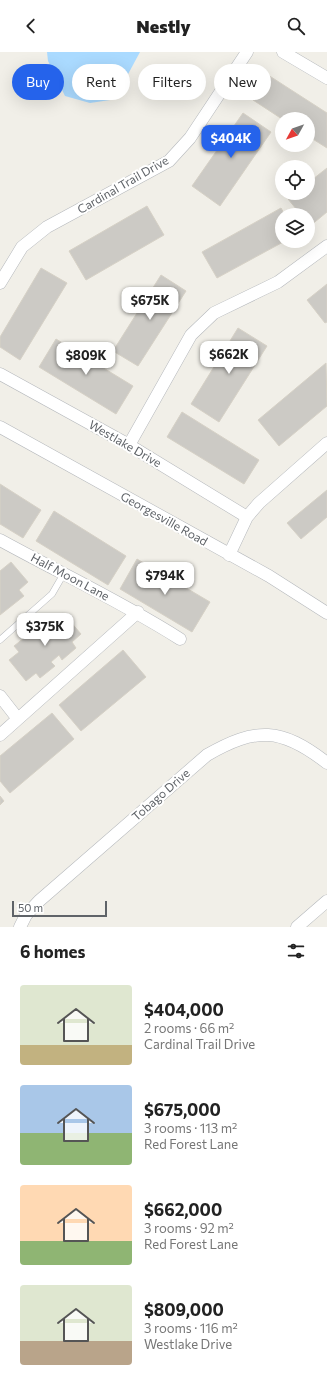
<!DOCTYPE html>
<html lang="en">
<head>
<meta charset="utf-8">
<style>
  :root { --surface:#fff; --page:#f2f2f2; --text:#222; --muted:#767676; --accent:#2563eb }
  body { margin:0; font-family:Commissioner,sans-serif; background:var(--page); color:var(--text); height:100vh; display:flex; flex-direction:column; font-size:15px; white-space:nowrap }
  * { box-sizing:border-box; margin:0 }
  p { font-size:13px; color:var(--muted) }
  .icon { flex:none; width:22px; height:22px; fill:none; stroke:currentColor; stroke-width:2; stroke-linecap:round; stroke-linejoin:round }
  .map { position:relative; height:875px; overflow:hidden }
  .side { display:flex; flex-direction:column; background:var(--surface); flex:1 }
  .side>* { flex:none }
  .guide { position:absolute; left:12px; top:12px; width:303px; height:36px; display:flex; gap:8px }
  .needle { width:26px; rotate:230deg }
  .tools { position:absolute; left:275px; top:60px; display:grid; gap:8px }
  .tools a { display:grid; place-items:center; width:40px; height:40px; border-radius:50%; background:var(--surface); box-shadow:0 4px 16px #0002; font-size:20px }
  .scale { position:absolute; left:12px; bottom:10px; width:95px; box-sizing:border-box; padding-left:4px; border:2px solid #5f6368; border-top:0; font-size:11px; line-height:14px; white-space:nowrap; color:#5f6368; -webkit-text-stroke:3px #fff; paint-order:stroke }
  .price { position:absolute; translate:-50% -34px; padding:0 9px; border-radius:8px; background:#fff; color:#222; font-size:13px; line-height:26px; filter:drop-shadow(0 1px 2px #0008) }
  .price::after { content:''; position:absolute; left:50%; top:24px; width:12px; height:9px; margin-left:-6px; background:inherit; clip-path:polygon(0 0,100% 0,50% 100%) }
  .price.current { background:var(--accent); color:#fff }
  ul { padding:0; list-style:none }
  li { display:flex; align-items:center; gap:12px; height:100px; padding:0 20px }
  li span { display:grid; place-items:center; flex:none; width:112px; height:80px; border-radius:4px; color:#555 }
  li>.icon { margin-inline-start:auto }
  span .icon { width:48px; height:48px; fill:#fffc; stroke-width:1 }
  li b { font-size:17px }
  h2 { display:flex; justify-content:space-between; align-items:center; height:48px; padding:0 20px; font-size:17px }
  .tag { padding:0 14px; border-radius:18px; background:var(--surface); box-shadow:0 4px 16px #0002; font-size:14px; line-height:36px }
  .tag.current { background:var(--accent); color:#fff }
  header { display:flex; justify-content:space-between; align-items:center; height:52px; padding:0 20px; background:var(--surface); font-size:18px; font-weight:800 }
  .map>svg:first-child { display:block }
  .water { fill:#aadaff }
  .building { fill:#cccac5; stroke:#d6d1c6 }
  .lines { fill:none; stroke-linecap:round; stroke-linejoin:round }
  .service-casing { stroke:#b5b8bc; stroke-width:7 }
  .minor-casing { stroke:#b5b8bc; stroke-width:13 }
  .service { stroke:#fff; stroke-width:6 }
  .minor { stroke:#fff; stroke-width:12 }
  .labels { text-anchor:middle; stroke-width:4; stroke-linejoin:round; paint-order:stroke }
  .street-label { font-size:12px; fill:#5f6368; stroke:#fff }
</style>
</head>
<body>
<header><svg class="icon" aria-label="back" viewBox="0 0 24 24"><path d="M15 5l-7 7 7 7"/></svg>Nestly<svg class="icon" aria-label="search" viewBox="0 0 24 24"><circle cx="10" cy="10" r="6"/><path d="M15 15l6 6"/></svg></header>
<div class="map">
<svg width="327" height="875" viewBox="0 0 327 875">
  <rect width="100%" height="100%" fill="#f1efe8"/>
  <path class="water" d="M47 0H140L127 24 110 48 90 51 65 44 48 9Z"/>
  <path class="building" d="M268 23 327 61V96L308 84V67H282L253 48Z
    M243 61 271 80 220 154 192 134Z
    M327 116V160L310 174 308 171V163H301L288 147 296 141H308V131Z
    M147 154 164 183 86 228 69 199Z
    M281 156 285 163H282V189H285L217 226 202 200Z
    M41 216 67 231 20 308 0 295V285Z
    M161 223 186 239 138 314 113 299Z
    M327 232V270L325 271 307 248Z
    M238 276 267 294 219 370 191 352Z
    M56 287 133 334 116 362 39 315Z
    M326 311 327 354 279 394 258 368Z
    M182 360 259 408 244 432 167 385Z
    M0 432 41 458 23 486 0 472Z
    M327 438V465L301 487 287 471Z
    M54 459 126 504 108 533 36 489Z
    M137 507 210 550 192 580 120 537Z
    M11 510 28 530 19 538 24 544 0 563V519Z
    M63 561 81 582 72 590 76 596 62 608 59 603 51 610 55 614 40 626 36 621 26 629 9 608 19 600 14 594 29 582 32 586 39 580 35 576 49 565 53 570Z
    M123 598 146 625 81 679 59 653Z
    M52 661 74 687 10 741 0 729V704Z
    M0 744 4 749 0 753Z"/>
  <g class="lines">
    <defs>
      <path id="service" d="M0 588 52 542 63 523"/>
      <path id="minor" d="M283 0 327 26
        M0 231 22 195 47 175 169 109 190 86 247 0
        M0 322 129 393 247 465
        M0 375 269 524 327 561
        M129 393 191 283 214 261 278 230 327 194
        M0 488C60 521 122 550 180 587
        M229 503 247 465 259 451 327 391
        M0 644 18 667
        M0 683 138 560
        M20 875 26 863 39 849 207 703C256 675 281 675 327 711
        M297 875 327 849"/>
    </defs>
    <use href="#service" class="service-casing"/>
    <use href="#minor" class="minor-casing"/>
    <use href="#service" class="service"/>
    <use href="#minor" class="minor"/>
  </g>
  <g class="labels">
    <g class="street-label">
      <text transform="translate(123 133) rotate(-30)" y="4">Cardinal Trail Drive</text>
      <text transform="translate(125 392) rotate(30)" y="4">Westlake Drive</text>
      <text transform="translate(164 467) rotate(29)" y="4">Georgesville Road</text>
      <text transform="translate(70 525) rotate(28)" y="4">Half Moon Lane</text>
      <text transform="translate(161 743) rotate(-41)" y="4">Tobago Drive</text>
    </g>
  </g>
</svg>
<div class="tools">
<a><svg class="needle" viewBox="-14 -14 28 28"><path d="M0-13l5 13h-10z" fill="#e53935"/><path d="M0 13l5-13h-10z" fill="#767676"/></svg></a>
<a><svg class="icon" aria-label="locate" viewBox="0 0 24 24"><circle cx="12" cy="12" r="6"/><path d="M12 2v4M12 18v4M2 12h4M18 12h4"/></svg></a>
<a><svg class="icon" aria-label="layers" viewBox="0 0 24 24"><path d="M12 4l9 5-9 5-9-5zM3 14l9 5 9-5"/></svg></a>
</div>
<div class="scale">50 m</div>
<b class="price current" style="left:231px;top:107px">$404K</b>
<b class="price" style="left:150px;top:269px">$675K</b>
<b class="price" style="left:229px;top:323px">$662K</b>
<b class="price" style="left:86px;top:324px">$809K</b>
<b class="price" style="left:165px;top:544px">$794K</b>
<b class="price" style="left:45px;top:595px">$375K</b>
<div class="guide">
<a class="tag current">Buy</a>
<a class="tag">Rent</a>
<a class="tag">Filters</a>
<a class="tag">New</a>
</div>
</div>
<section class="side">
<h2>6 homes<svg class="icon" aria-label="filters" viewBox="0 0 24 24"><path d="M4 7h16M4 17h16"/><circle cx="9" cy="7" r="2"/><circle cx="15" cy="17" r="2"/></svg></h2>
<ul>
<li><span style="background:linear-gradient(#dfe7d0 75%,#c2b280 0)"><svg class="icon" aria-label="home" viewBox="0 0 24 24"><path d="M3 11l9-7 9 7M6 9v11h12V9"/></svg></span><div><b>$404,000</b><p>2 rooms · 66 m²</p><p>Cardinal Trail Drive</p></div></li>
<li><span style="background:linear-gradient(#a9c7e8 60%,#8fb573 0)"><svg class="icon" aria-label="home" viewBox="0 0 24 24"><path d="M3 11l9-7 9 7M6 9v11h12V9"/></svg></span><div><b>$675,000</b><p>3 rooms · 113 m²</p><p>Red Forest Lane</p></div></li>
<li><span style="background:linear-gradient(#ffd9b3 70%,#8fb573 0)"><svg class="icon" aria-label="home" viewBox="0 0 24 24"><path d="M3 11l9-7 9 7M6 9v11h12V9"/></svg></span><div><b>$662,000</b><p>3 rooms · 92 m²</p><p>Red Forest Lane</p></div></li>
<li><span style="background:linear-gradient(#dfe7d0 70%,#b9a48a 0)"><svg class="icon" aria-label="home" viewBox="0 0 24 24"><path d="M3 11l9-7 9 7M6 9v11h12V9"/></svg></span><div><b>$809,000</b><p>3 rooms · 116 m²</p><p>Westlake Drive</p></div></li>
</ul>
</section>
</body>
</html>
